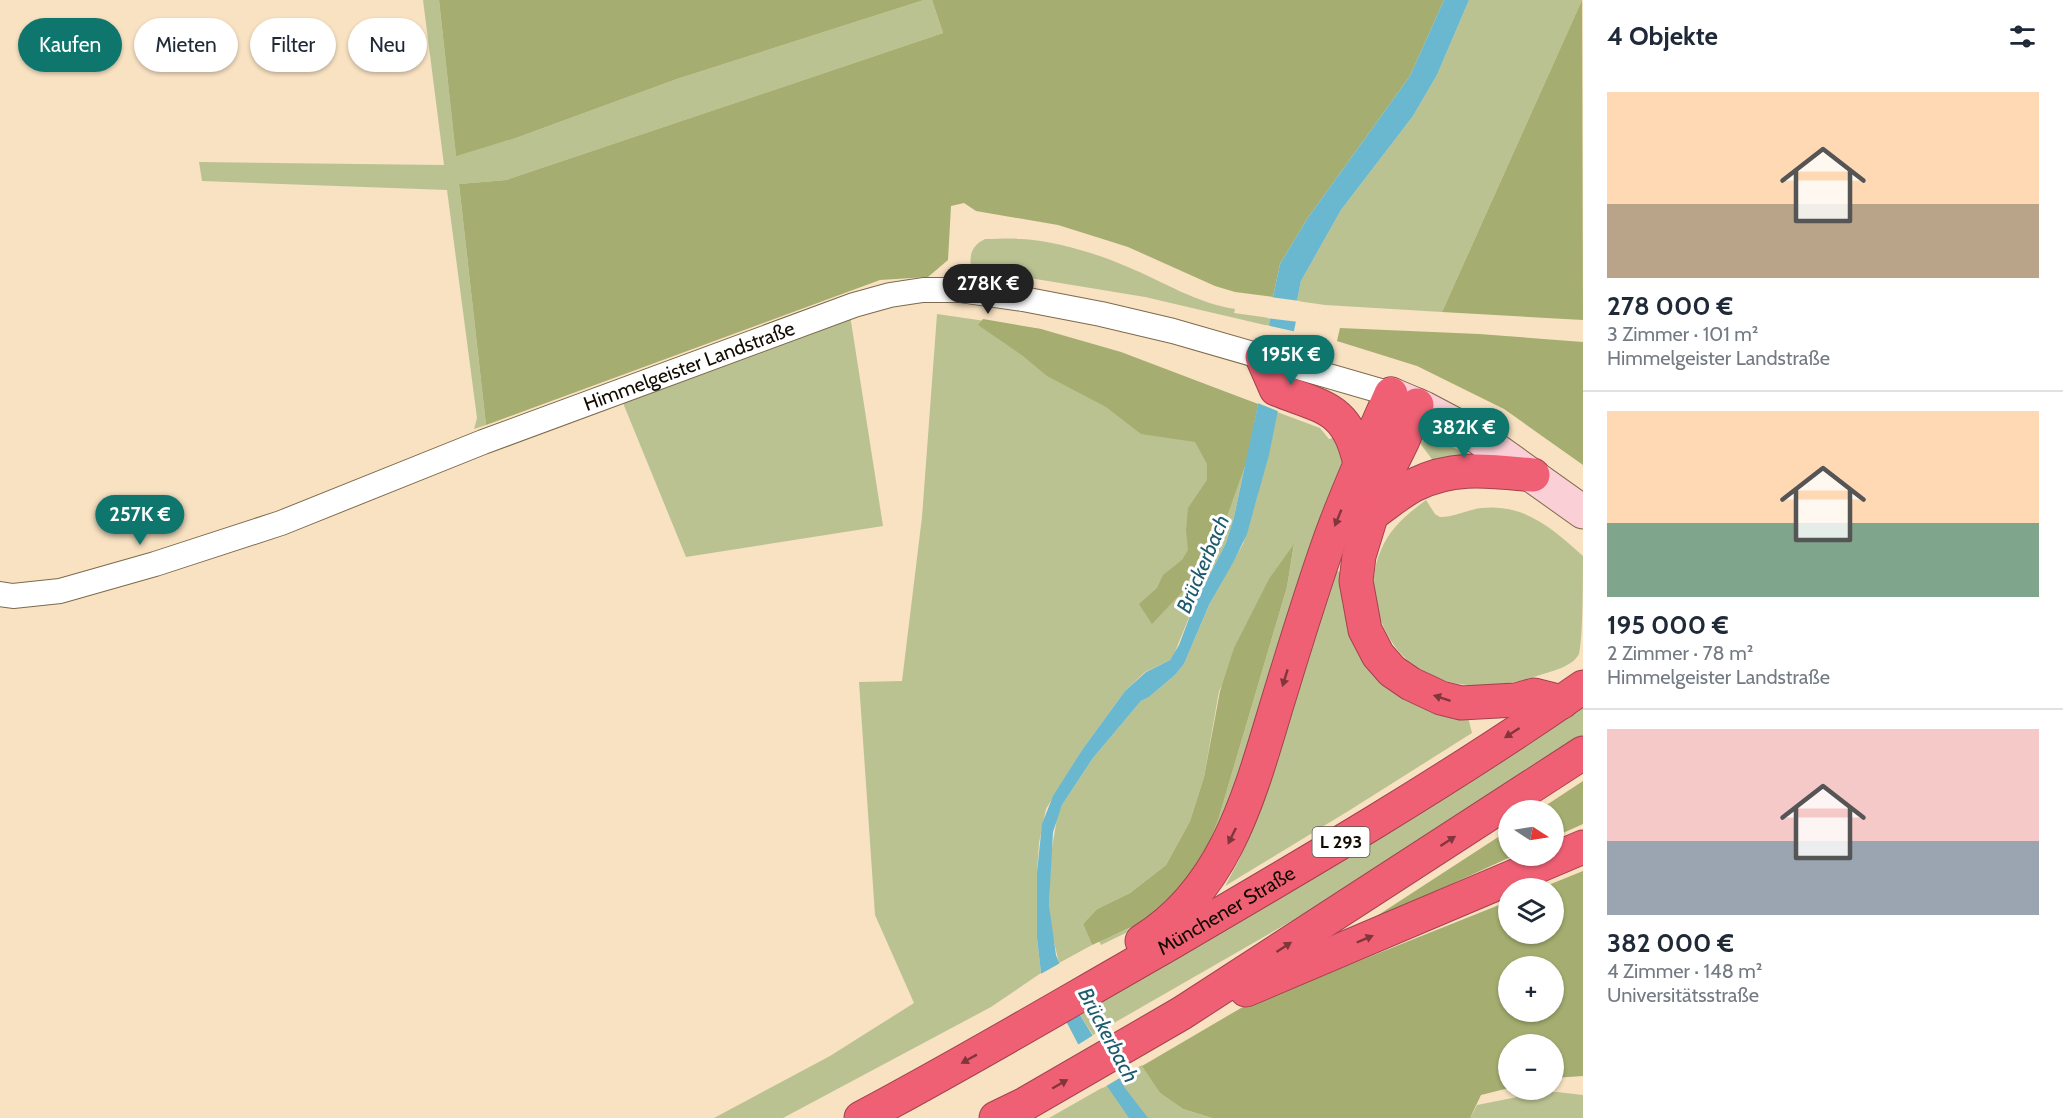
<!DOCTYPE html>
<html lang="de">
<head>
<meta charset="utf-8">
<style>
  :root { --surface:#fff; --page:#f2f2f3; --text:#1f2937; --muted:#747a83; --line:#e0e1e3; --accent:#0f766e }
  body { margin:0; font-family:Cabin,sans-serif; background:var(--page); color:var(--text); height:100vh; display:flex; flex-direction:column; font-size:22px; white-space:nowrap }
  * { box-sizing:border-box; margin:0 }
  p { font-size:20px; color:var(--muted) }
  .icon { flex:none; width:33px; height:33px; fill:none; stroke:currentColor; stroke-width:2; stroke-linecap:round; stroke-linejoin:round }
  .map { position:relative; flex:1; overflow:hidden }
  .side { display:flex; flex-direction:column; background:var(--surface); width:480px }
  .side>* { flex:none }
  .top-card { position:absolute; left:18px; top:18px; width:570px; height:54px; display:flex; gap:12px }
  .needle { width:39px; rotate:102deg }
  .buttons { position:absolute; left:1498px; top:800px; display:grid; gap:12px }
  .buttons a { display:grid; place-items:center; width:66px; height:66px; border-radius:50%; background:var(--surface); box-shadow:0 2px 4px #0004; font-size:30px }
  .price { position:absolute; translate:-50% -51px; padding:0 14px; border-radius:21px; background:var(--accent); color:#fff; font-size:20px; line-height:39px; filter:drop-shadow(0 2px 3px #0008) }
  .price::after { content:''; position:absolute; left:50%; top:36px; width:18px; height:14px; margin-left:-9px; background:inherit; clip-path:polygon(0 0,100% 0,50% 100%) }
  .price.selected { background:#222; color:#fff }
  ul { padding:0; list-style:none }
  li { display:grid; align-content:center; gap:12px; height:318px; padding:0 24px }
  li+li { border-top:2px solid var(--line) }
  li span { display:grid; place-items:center; height:186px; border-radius:0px; color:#555 }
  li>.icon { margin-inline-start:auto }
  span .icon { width:108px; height:108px; fill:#fffc; stroke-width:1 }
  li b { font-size:26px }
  h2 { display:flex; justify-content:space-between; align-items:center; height:72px; padding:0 24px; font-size:26px }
  .chip { padding:0 21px; border-radius:27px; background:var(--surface); box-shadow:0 2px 4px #0004; font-size:21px; line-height:54px }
  .chip.selected { background:var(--accent); color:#fff }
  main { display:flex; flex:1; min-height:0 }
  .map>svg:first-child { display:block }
  .green { fill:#bbc292 }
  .forest { fill:#a5ae70; fill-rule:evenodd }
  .water { fill:#6ab8d0 }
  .pier { fill:#f8e2c2 }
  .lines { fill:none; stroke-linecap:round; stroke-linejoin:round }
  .street-casing { stroke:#7d6a4c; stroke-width:26 }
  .secondary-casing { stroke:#7d6a4c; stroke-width:35 }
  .highway-casing { stroke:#a2424d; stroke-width:35 }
  .street { stroke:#fff; stroke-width:24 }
  .secondary { stroke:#facfd6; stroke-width:33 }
  .highway { stroke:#f06075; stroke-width:33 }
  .oneway { fill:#81363c }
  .labels { text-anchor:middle; stroke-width:6; stroke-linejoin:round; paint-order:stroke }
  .shield { fill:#fff; stroke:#59544e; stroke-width:1.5 }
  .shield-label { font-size:18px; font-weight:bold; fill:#120b02 }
  .street-label { font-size:20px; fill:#120b02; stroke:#fff }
  .water-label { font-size:21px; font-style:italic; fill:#1c5b6d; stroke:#fff }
</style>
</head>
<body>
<main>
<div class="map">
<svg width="1583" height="1118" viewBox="0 0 1583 1118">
  <rect width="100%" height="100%" fill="#f8e2c2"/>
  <path class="green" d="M423 0H439L456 155 516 138 677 79 924 0H932L943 33 506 180 459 184 486 425 474 429 477 418 447 190 202 181 199 162 444 165Z
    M1469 0H1582L1442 312 1325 305 1297 301 1301 281 1341 210 1413 116 1437 75Z
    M985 239C998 239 1010 238 1022 239 1056 241 1098 254 1128 267 1164 282 1196 303 1235 309L1234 313 1270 318 1269 326 1145 297 1006 274 978 271 971 267C969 253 973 245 985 239Z
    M937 314 1041 329 1258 404 1234 517 1226 543 1195 603 1174 654 1170 660 1145 672 1125 691 1082 750 1046 809 1039 843 1037 872V938L1041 973 991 1007 783 1118H714L830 1056 914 1003 875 915 859 682 902 681 922 517Z
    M850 315 883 526 686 557 623 403 692 378Z
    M1277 412 1320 428 1329 439 1341 436 1344 456 1341 471 1220 839 1146 923 1101 945 1099 941 1133 927 1219 817 1287 587 1294 545 1219 691 1204 777 1190 821 1166 865 1130 893 1097 909 1083 924 1092 945 1059 963 1050 925 1049 905 1051 854 1057 818 1062 805 1093 758 1141 701 1149 697 1175 675 1184 664 1209 605 1243 544 1257 498Z
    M1416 428 1466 454 1467 455 1434 462 1417 439Z
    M1426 500 1435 514 1440 517C1454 517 1467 510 1481 508 1524 503 1553 529 1583 556 1583 578 1583 638 1579 654 1572 667 1552 671 1540 675 1510 685 1472 691 1441 679 1428 674 1413 666 1403 656 1378 630 1365 584 1381 550 1390 528 1407 514 1426 500Z
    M1333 569 1342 573V602L1350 634 1398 694 1422 707 1438 713 1468 717 1472 733 1350 810 1225 886 1238 862 1250 836Z
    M1583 704V736L1295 919 1093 1035 1080 1015 1376 839Z
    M1142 1065 1160 1093 1183 1109 1212 1118H1049Z
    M1557 1092 1583 1095V1118H1470L1477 1105 1538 1093Z"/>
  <path class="forest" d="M439 0H924L677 79 516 138 456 156Z
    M932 0H1444L1410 76 1307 219 1280 264 1273 297 1235 292 1215 286 1128 247 1090 235 1058 225 976 211 964 203 951 206 948 260 928 277 880 280 486 425 459 184 506 180 943 33Z
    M1582 0 1583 320 1442 312Z
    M983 319 1041 329 1121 352 1258 404 1247 460 1220 536 1209 560 1201 572 1152 624 1139 604 1157 588 1163 575 1182 560 1188 550 1186 531 1188 508 1207 480V464L1195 442 1141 434 1106 407 1047 376 1023 356 978 325Z
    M1340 328 1479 334 1583 342V465L1504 409 1417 366 1337 341Z
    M1294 544 1287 587 1219 817 1208 845 1184 886 1149 919 1092 945 1083 924 1097 909 1130 893 1166 865 1190 821 1204 777 1220 691 1234 648 1269 579Z
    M1583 781V824L1554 837V810H1539Z
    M1509 830V855H1515L1366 923Z
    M1583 871V1076L1554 1078V1044H1509V1088L1481 1095 1470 1118H1212L1183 1109 1160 1093 1142 1066 1241 1008 1509 901V933H1554V888H1541ZM1509 966H1554V1011H1509Z"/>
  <path class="water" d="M1444 0H1469L1437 75 1413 116 1341 210 1301 281 1297 301 1296 321 1269 455 1247 534 1234 561 1209 605 1184 664 1175 675 1149 697 1141 701 1093 758 1062 805 1053 832 1049 905 1056 955 1080 1015 1125 1088 1148 1118H1129L1078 1044 1041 973 1037 938V872L1042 824 1053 796 1082 750 1125 691 1146 672 1170 660 1179 645 1195 603 1226 543 1234 517 1258 404 1273 297 1280 264 1307 219 1410 76Z"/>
  <path class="pier" d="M1270 297 1300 301 1299 322 1267 318Z
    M1266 325 1297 332 1280 412 1255 402Z
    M1062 962 1082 1013 1063 1024 1039 975Z
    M1095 1034 1123 1076 1103 1088 1076 1046Z"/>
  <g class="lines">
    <defs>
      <g id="street">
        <path id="s1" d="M0 594 13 596 60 591 155 564 281 523 483 442 854 305 890 295 923 290H960L1023 299 1101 314 1173 331 1391 394"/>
      </g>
      <path id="secondary" d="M1391 394 1424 408 1475 435 1583 512"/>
      <g id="highway">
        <path d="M1262 357 1276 389C1324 408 1348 407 1360 464"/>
        <path d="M1417 405 1403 440 1380 487 1359 556 1356 581 1365 630 1378 655 1392 671 1411 684 1441 698 1461 703 1516 700 1534 695 1562 702"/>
        <path d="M1372 514C1385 505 1399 493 1414 485 1454 465 1490 471 1533 475"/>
        <path d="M1142 941C1227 889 1251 790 1278 701 1294 649 1310 596 1328 545 1346 493 1369 444 1391 394"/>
        <path d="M1246 990 1583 847"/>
        <path id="s2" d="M861 1118C963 1064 1062 1005 1162 948 1304 865 1448 781 1583 687"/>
        <path d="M996 1118 1025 1104 1182 1013 1583 753"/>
      </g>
    </defs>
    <use href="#street" class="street-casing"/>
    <use href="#secondary" class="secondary-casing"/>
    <use href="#highway" class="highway-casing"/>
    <use href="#street" class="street"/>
    <use href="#secondary" class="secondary"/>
    <use href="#highway" class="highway"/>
  </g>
  <defs><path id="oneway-solid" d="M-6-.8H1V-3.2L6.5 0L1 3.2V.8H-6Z" transform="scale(1.5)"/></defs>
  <g class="oneway">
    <use href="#oneway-solid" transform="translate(1338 518) rotate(112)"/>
    <use href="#oneway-solid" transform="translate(1285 678) rotate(107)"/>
    <use href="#oneway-solid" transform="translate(1442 698) rotate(-162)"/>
    <use href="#oneway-solid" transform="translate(1512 733) rotate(147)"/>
    <use href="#oneway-solid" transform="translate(1232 836) rotate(116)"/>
    <use href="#oneway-solid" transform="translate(1448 841) rotate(-33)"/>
    <use href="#oneway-solid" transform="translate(1365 939) rotate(-23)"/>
    <use href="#oneway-solid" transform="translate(1284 947) rotate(-33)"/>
    <use href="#oneway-solid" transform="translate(969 1059) rotate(151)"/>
    <use href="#oneway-solid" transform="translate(1060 1084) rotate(-30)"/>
  </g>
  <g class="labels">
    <rect class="shield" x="1312.5" y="827" width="57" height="30" rx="4.5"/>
    <g class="shield-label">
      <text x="1341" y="848">L 293</text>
    </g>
    <g class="street-label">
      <text dy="7" stroke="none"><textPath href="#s1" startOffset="729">Himmelgeister Landstraße</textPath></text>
      <text dy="7" stroke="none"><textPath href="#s2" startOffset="420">Münchener Straße</textPath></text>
    </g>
    <g class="water-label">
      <text transform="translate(1203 564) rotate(-67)" y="7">Brückerbach</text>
      <text transform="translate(1108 1035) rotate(62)" y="7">Brückerbach</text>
    </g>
  </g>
</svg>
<div class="buttons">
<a><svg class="needle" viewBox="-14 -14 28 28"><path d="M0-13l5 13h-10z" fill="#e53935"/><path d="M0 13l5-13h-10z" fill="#747a83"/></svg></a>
<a><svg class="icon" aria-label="layers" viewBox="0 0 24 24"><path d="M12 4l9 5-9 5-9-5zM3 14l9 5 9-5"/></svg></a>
<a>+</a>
<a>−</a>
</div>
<b class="price selected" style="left:988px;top:315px">278K €</b>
<b class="price" style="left:1291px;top:386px">195K €</b>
<b class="price" style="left:1464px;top:459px">382K €</b>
<b class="price" style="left:140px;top:546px">257K €</b>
<div class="top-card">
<a class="chip selected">Kaufen</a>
<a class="chip">Mieten</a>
<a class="chip">Filter</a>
<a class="chip">Neu</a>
</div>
</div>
<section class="side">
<h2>4 Objekte<svg class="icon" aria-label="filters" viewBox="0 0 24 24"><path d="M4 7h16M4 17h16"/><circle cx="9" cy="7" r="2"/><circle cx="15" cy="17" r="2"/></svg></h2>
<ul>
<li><span style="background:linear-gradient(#ffd9b3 60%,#b9a48a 0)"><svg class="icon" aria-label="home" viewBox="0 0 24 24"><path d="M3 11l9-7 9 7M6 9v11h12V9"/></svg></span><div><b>278 000 €</b><p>3 Zimmer · 101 m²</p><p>Himmelgeister Landstraße</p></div></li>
<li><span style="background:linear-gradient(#ffd9b3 60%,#7fa58c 0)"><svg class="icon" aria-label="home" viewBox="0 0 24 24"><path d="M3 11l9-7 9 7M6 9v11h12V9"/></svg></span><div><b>195 000 €</b><p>2 Zimmer · 78 m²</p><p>Himmelgeister Landstraße</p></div></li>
<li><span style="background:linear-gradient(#f6c9c9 60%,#9aa5b1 0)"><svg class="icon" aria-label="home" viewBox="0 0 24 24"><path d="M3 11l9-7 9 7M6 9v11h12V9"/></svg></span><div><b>382 000 €</b><p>4 Zimmer · 148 m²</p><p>Universitätsstraße</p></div></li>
</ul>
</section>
</main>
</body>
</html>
